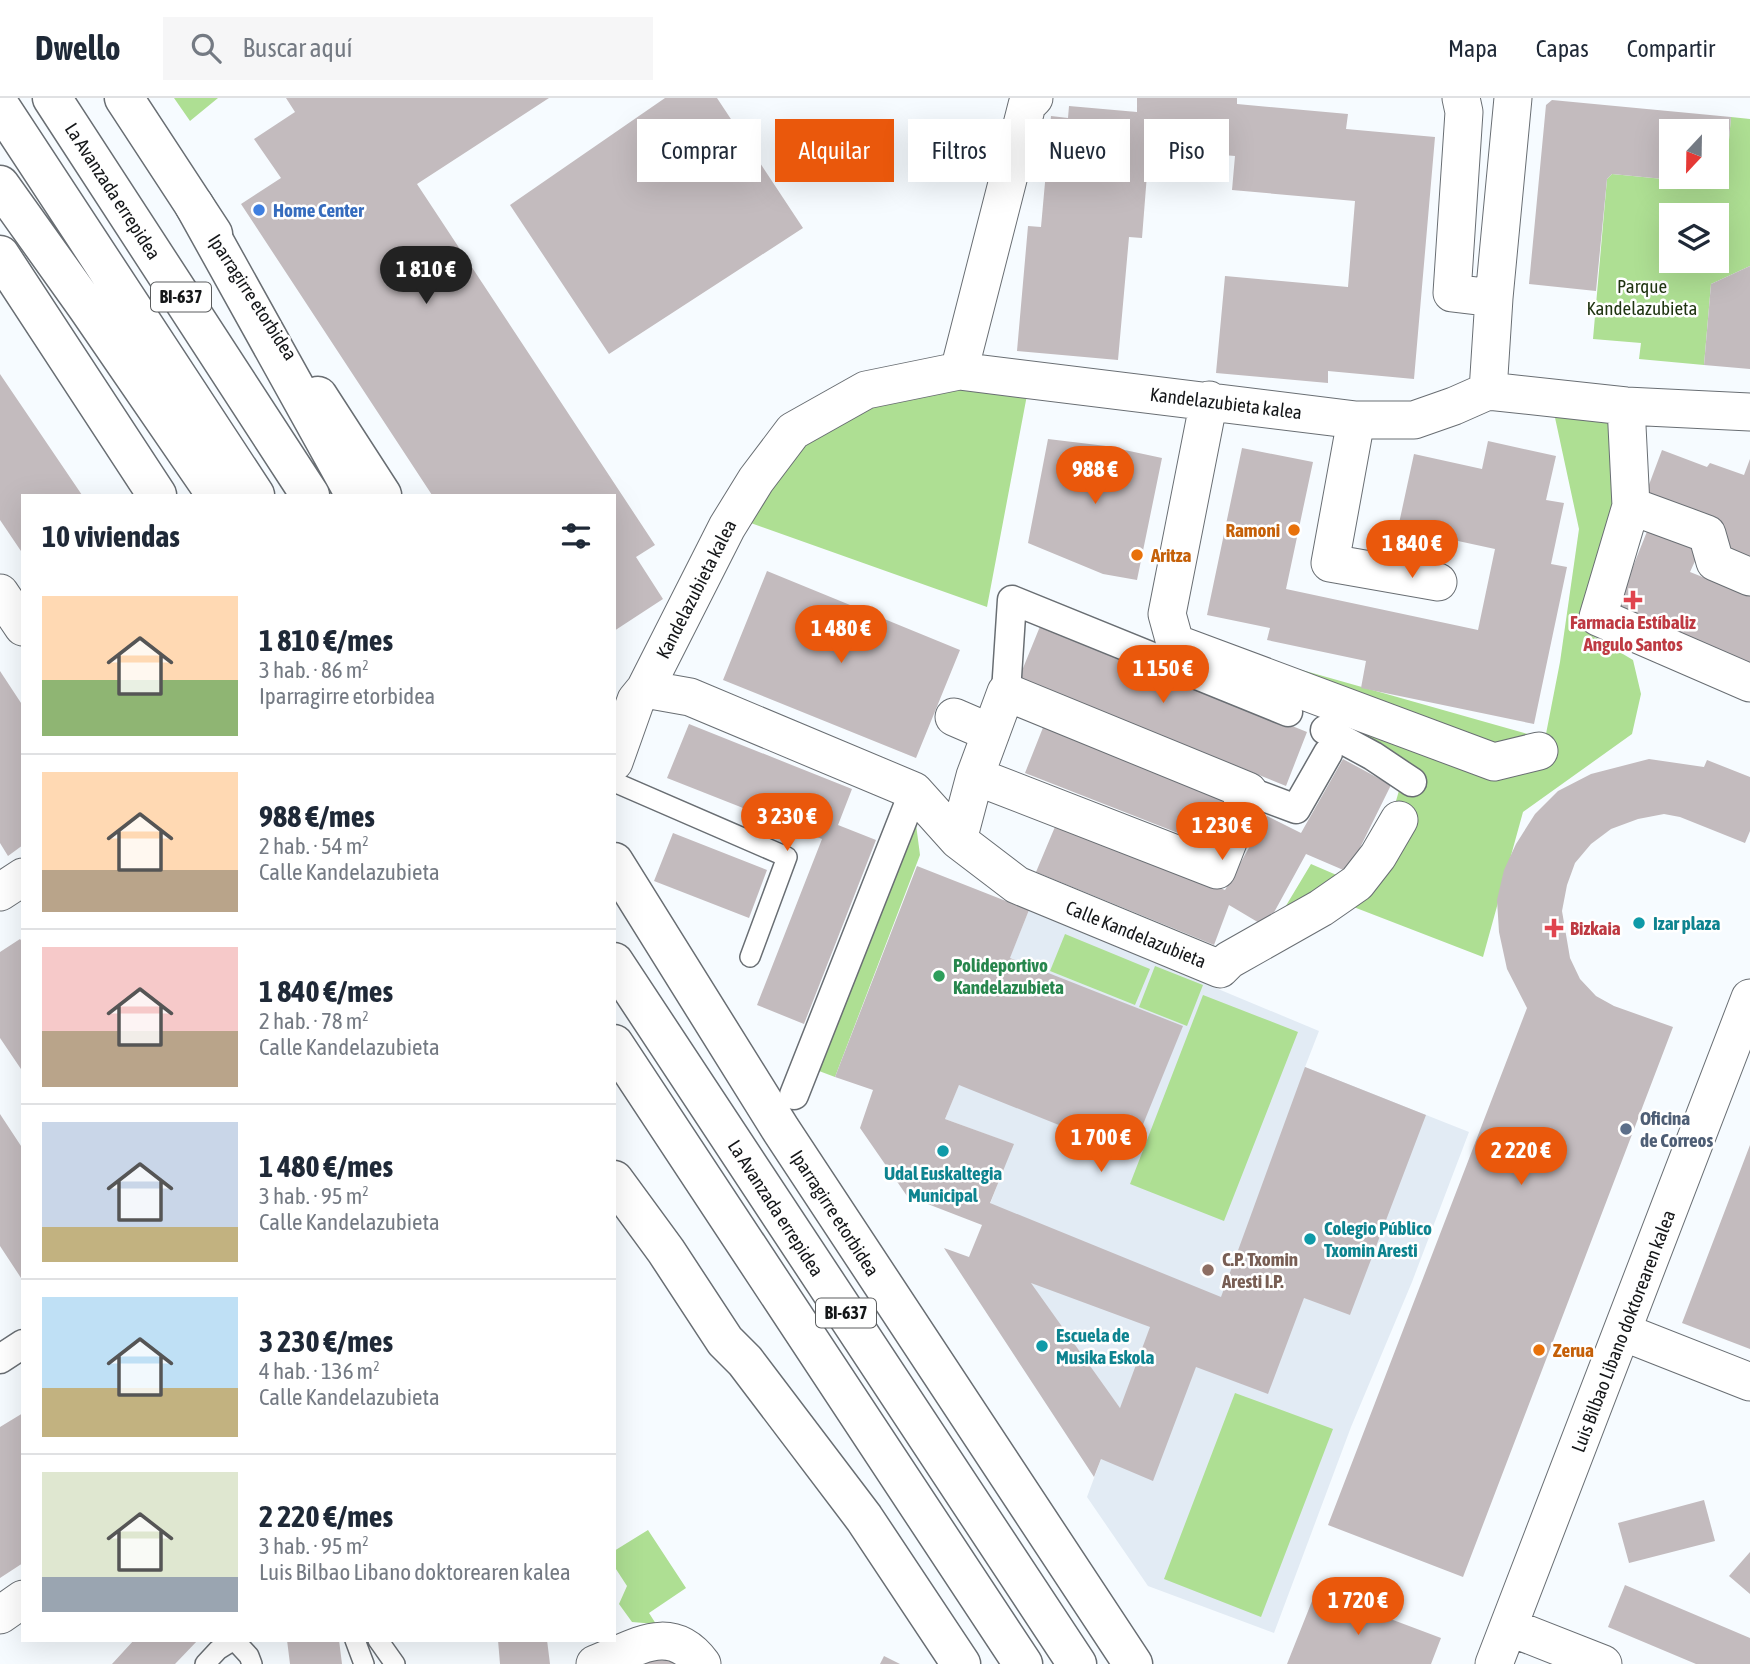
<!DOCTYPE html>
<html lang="es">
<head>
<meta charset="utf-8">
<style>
  :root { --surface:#fff; --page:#f6f6f7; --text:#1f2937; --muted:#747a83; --line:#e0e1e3; --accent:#ea580c }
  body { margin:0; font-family:"Asap Condensed",sans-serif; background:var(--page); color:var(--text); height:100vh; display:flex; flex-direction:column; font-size:26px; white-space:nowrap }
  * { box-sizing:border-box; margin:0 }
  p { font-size:23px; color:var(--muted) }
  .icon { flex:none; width:38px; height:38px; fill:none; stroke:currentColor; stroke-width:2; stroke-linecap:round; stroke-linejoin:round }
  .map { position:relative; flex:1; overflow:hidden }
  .sheet { position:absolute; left:21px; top:396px; width:595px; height:1148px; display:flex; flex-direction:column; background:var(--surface); border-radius:0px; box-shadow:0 7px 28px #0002 }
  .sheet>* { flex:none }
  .guide { position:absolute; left:637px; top:21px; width:665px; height:63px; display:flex; gap:14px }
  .needle { width:46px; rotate:202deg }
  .tools { position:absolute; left:1659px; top:21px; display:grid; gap:14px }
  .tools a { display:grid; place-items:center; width:70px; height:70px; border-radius:0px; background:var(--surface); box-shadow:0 7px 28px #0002; font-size:35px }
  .price { position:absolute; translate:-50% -60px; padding:0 16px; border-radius:24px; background:var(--accent); color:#fff; font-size:23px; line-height:46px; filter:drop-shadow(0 2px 4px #0008) }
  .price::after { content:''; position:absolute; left:50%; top:42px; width:21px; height:16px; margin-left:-10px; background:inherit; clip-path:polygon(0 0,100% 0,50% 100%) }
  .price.selected { background:#222; color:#fff }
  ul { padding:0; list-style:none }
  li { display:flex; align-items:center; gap:21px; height:175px; padding:0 21px }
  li+li { border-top:2px solid var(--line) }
  li span { display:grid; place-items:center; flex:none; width:196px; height:140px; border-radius:0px; color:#555 }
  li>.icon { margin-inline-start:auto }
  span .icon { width:84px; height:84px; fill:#fffc; stroke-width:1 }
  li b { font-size:30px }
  h2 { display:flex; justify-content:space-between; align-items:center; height:84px; padding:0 21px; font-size:30px }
  .chip { padding:0 24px; border-radius:0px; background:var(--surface); box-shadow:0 7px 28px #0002; font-size:24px; line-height:63px }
  .chip.selected { background:var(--accent); color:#fff }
  header { display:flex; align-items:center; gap:42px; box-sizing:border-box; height:98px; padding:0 35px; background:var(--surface); border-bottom:2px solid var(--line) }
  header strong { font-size:33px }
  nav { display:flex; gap:38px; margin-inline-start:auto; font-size:24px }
  .search { width:490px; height:63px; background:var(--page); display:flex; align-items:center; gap:18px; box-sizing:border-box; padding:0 24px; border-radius:0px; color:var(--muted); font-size:26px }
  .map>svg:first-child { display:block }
  .built { fill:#e2ebf4 }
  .green { fill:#aedf93; fill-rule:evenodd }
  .building { fill:#c3bbbe; fill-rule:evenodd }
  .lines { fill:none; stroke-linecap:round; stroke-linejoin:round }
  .service-casing { stroke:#696e73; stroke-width:22 }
  .pedestrian-casing { stroke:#696e73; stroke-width:31 }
  .minor-casing { stroke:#696e73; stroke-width:39 }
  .primary-casing { stroke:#696e73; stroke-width:41 }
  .trunk-casing { stroke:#696e73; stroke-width:41 }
  .service { stroke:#fff; stroke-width:19 }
  .pedestrian { stroke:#fff; stroke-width:28 }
  .minor { stroke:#fff; stroke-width:37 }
  .primary { stroke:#fff; stroke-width:38 }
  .trunk { stroke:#fff; stroke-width:38 }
  .shop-dot { fill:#3f7fe0; stroke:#fff; stroke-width:2.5 }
  .food-dot { fill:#e8710a; stroke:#fff; stroke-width:2.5 }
  .health-dot { fill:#e0444e; stroke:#fff; stroke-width:2.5 }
  .culture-dot { fill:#0f9aa8; stroke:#fff; stroke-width:2.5 }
  .leisure-dot { fill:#2e9e5b; stroke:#fff; stroke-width:2.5 }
  .service-dot { fill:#5c6f8a; stroke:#fff; stroke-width:2.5 }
  .education-dot { fill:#8d6e63; stroke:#fff; stroke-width:2.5 }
  .labels { text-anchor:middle; stroke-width:5; stroke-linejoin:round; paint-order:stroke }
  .shield { fill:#fff; stroke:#5b5d5e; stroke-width:2 }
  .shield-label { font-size:18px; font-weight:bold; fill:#151719 }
  .street-label { font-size:19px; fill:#151719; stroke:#fff }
  .shop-label { font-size:19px; font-weight:bold; fill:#366cbe; stroke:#fff; text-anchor:start }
  .park-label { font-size:19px; fill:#1e3310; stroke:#fff }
  .food-label { font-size:19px; font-weight:bold; fill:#c56008; stroke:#fff; text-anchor:start }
  .health-label { font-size:19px; font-weight:bold; fill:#be3a42; stroke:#fff }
  .culture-label { font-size:19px; font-weight:bold; fill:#0d838f; stroke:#fff; text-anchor:start }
  .leisure-label { font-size:19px; font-weight:bold; fill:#27864d; stroke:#fff; text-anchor:start }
  .service-label { font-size:19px; font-weight:bold; fill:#4e5e75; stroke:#fff; text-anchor:start }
  .education-label { font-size:19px; font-weight:bold; fill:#785e54; stroke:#fff; text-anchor:start }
</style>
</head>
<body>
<header>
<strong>Dwello</strong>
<div class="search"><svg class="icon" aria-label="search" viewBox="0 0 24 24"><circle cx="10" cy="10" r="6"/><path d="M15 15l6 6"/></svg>Buscar aquí</div>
<nav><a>Mapa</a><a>Capas</a><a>Compartir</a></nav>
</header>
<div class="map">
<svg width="1750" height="1566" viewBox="0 0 1750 1566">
  <rect width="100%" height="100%" fill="#f6fbff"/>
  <path class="built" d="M1029 812 1319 933 1305 969 1469 1034 1412 1184 1351 1329 1274 1535 1148 1488 1087 1399 1120 1310 982 1127 1013 1046 945 1021Z"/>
  <path class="green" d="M174 0H218L190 23Z
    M1731 19 1750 21V168L1711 186 1704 267 1639 261 1641 245 1593 241 1607 81 1612 76 1725 87ZM1671 117H1717V163H1671Z
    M960 285 1027 297 987 509 748 424 804 341 874 300Z
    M1554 315 1613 320 1630 392 1598 459 1586 534 1633 562 1641 596 1632 636 1523 714 1483 859 1351 808 1281 816 1311 766 1362 788 1395 737 1396 703 1400 689 1259 560 1545 641 1560 564 1579 431Z
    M914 711 920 757 835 979 811 970Z
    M1065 836 1150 871 1135 907 1050 873Z
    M1155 868 1203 887 1187 928 1139 909Z
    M1203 897 1298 934 1224 1123 1130 1086Z
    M1235 1295 1333 1331 1261 1519 1164 1481Z
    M648 1432 686 1490 649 1515 656 1526 632 1524 619 1506 627 1488 614 1468V1453Z"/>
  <path class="building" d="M286 0H549L417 86 655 447 636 459 663 501 614 533V397H432L241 106 281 80 254 41 295 14Z
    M665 0H717L803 130 609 256 510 107Z
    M1137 0H1237V6L1348 16 1346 31 1435 39 1414 281 1328 273V285L1216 275 1225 178 1348 189 1355 103 1232 92 1235 58 1149 51 1142 140 1129 139 1118 262 1017 253 1028 128 1041 129 1051 18 1068 20 1069 8 1137 14Z
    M1552 2 1731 19 1725 87 1612 76 1607 81 1596 193 1529 186 1546 7ZM1671 33H1717V79H1671Z
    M1750 168V271L1704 267 1711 186Z
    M0 276 82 397H23V456L0 422Z
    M1048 341 1106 348 1162 360 1137 482 1103 476 1028 445Z
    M1488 343 1556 358 1546 402 1564 405 1551 466 1567 469 1534 626 1361 590 1366 563 1267 542 1270 530 1207 517 1242 350 1313 364 1286 491 1478 532 1495 451 1398 430 1414 356 1482 371Z
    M1662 352 1707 369 1710 365 1744 377 1750 361V463L1644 400Z
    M1648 431 1700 452 1690 474 1750 498V566L1616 511Z
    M767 473 960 552 916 660 723 582Z
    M1041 526 1307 634 1286 688 1019 580Z
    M0 573 23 608V747L8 758 0 745Z
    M689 626 852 691 838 727 876 742 804 926 757 907 822 741 667 680Z
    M1044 627 1225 698 1206 746 1025 675Z
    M1343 661 1391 687 1348 774 1306 756 1266 829 1229 807 1214 847 1036 774 1057 724 1225 792 1267 718 1301 735Z
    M1649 661 1704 669 1707 662 1750 679V733L1745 745 1680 719 1664 716 1638 721 1611 731 1591 746 1575 765 1567 787 1562 813 1570 860 1580 881 1596 898 1614 908 1673 929 1463 1479 1328 1427 1527 910 1507 871 1499 834 1497 802 1504 772 1516 746 1535 716 1558 693 1591 676Z
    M673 735 767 772 749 820 654 783Z
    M917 768 1029 812 1010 860 1183 928 1131 1056 959 987 945 1021 1014 1046 990 1105 1221 1199 1305 969 1426 1017 1350 1217 1304 1200 1268 1296 1196 1269 1153 1383 1101 1361 1094 1379 944 1150 969 1159 982 1127 907 1098 860 1030 873 992 835 979ZM1031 1185 1150 1229 1120 1310Z
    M20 841 23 845V974L0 940V854Z
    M0 1016 23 1051V1183L0 1148Z
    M1750 1047V1251L1682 1225Z
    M23 1315V1465L0 1480V1329Z
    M1704 1402 1715 1443 1629 1465 1618 1425Z
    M1750 1454V1496L1729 1478Z
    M1625 1487 1750 1540V1566H1696L1608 1529Z
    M1316 1493 1441 1540 1431 1566H1287Z
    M134 1542H198L175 1566H112Z
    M287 1542H339L342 1566H290Z
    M498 1542H547L550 1566H500Z
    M678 1550 688 1566H644Z
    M884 1558 900 1566H880Z"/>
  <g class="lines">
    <defs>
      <path id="service" d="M614 684 787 759 750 859
        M239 1542 237 1545 249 1558 252 1566
        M355 1542 364 1566
        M378 1542 395 1566
        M205 1566 218 1552 234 1542"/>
      <path id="pedestrian" d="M1006 594 1012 502 1288 614
        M1325 632 1373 658 1412 684
        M1248 693 1296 711 1328 655
        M794 997 914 693
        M0 1261 23 1246"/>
      <path id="minor" d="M1461 0 1464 14 1452 195 1494 200
        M959 273 1027 7 1034 0
        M1488 293 1494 200 1513 0
        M1209 302 1167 516 1175 545 1494 664 1539 653
        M1626 308 1631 408 1598 519 1750 585
        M1356 322 1330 465 1438 484
        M1631 408 1707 436 1715 464 1750 479
        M0 495 23 529
        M645 591 690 599 914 693 958 742 1017 787 1220 871 1229 862 1321 810 1357 785 1378 758 1399 722
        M954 619 991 635
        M614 664 636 602 645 591 727 429 756 382 793 333 866 292 959 273 1356 322H1414L1454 308 1488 293 1626 308 1750 314
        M958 742 975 678 1006 594 1248 693 1217 772 975 678
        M0 794 23 779
        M1623 1234 1750 1284
        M0 1517 23 1501
        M1509 1529 1603 1566
        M595 1566C635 1551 670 1523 702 1566
        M1494 1566 1750 900"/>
      <path id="primary" d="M124 0 213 136
        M0 157 157 397
        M318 298 382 397
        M614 764 781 1032 1133 1566
        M614 1082 666 1153 725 1243 745 1263 864 1420 961 1566"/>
      <path id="trunk" d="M52 0 310 397
        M0 8 255 397
        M0 87 87 209 216 397
        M194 107 355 397
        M614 864 1077 1566
        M614 946 1023 1566"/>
    </defs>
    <use href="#service" class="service-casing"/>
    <use href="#pedestrian" class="pedestrian-casing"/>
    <use href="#minor" class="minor-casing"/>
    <use href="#primary" class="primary-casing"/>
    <use href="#trunk" class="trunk-casing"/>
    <use href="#service" class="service"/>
    <use href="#pedestrian" class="pedestrian"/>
    <use href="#minor" class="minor"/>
    <use href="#primary" class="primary"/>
    <use href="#trunk" class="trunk"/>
  </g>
  <circle class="shop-dot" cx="259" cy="112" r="7"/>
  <g class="food-dot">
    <circle cx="1294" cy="432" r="7"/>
    <circle cx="1137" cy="457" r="7"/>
    <circle cx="1539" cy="1252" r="7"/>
  </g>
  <g class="health-dot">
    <path d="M1629.5 491.5h7v7h7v7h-7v7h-7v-7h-7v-7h7z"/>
    <path d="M1550.5 819.5h7v7h7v7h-7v7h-7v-7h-7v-7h7z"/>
  </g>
  <g class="culture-dot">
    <circle cx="1639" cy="825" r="7"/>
    <circle cx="943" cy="1053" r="7"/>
    <circle cx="1310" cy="1141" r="7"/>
    <circle cx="1042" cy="1248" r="7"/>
  </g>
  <circle class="leisure-dot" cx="939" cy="878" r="7"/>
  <circle class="service-dot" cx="1626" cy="1031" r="7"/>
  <circle class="education-dot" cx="1208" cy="1172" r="7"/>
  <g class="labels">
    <g class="shield">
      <rect x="151" y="184.5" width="60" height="29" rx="5"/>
      <rect x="816" y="1200.5" width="60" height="29" rx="5"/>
    </g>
    <g class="shield-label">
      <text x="181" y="205">BI-637</text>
      <text x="846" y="1221">BI-637</text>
    </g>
    <g class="street-label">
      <text transform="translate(113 93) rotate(57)" y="7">La Avanzada errepidea</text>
      <text transform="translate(253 199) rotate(57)" y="7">Iparragirre etorbidea</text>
      <text transform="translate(1226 305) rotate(7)" y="7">Kandelazubieta kalea</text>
      <text transform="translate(696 491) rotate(-63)" y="7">Kandelazubieta kalea</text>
      <text transform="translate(1136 836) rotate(22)" y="7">Calle Kandelazubieta</text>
      <text transform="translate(776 1110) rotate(57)" y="7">La Avanzada errepidea</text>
      <text transform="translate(835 1115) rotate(57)" y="7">Iparragirre etorbidea</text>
      <text transform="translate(1623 1233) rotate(-69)" y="7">Luis Bilbao Libano doktorearen kalea</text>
    </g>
    <g class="shop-label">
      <text x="273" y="119">Home Center</text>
    </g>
    <g class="park-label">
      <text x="1642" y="195">Parque<tspan x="1642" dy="22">Kandelazubieta</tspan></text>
    </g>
    <g class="food-label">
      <text x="1280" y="439" text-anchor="end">Ramoni</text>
      <text x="1151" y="464">Aritza</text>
      <text x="1553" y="1259">Zerua</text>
    </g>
    <g class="health-label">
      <text x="1633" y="531">Farmacia Estíbaliz<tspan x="1633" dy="22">Angulo Santos</tspan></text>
      <text x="1570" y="837" text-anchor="start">Bizkaia</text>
    </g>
    <g class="culture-label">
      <text x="1653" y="832">Izar plaza</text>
      <text x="943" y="1082" text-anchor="middle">Udal Euskaltegia<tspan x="943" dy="22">Municipal</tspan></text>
      <text x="1324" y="1137">Colegio Público<tspan x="1324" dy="22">Txomin Aresti</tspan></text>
      <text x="1056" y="1244">Escuela de<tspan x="1056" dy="22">Musika Eskola</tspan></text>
    </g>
    <g class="leisure-label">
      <text x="953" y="874">Polideportivo<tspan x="953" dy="22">Kandelazubieta</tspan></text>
    </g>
    <g class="service-label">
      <text x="1640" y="1027">Oficina<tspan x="1640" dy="22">de Correos</tspan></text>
    </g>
    <g class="education-label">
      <text x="1222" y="1168">C.P. Txomin<tspan x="1222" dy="22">Aresti I.P.</tspan></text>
    </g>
  </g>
</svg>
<div class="tools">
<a><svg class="needle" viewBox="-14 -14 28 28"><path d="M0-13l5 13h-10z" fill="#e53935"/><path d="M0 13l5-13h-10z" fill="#747a83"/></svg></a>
<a><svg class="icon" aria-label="layers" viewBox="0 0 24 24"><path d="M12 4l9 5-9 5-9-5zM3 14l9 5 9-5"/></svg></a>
</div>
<b class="price selected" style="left:426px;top:208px">1 810 €</b>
<b class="price" style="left:1095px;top:408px">988 €</b>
<b class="price" style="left:1412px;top:482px">1 840 €</b>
<b class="price" style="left:841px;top:567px">1 480 €</b>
<b class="price" style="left:1163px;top:607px">1 150 €</b>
<b class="price" style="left:787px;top:755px">3 230 €</b>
<b class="price" style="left:1222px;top:764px">1 230 €</b>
<b class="price" style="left:1101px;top:1076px">1 700 €</b>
<b class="price" style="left:1521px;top:1089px">2 220 €</b>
<b class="price" style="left:1358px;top:1539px">1 720 €</b>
<div class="guide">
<a class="chip">Comprar</a>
<a class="chip selected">Alquilar</a>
<a class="chip">Filtros</a>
<a class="chip">Nuevo</a>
<a class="chip">Piso</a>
</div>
<section class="sheet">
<h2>10 viviendas<svg class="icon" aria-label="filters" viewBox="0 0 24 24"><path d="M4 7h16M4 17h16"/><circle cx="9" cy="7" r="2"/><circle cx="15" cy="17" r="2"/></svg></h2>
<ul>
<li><span style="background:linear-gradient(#ffd9b3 60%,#8fb573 0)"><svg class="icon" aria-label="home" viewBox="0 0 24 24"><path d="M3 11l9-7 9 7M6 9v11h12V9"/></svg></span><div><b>1 810 €/mes</b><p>3 hab. · 86 m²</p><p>Iparragirre etorbidea</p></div></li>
<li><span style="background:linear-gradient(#ffd9b3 70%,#b9a48a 0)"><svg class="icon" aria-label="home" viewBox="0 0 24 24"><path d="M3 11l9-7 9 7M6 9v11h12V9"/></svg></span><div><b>988 €/mes</b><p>2 hab. · 54 m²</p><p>Calle Kandelazubieta</p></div></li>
<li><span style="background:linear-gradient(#f6c9c9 60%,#b9a48a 0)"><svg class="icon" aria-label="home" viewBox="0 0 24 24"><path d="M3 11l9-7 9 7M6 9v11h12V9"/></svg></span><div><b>1 840 €/mes</b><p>2 hab. · 78 m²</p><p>Calle Kandelazubieta</p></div></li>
<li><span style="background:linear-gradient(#c9d6e8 75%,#c2b280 0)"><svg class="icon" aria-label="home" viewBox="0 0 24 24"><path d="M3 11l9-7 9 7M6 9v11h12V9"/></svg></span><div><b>1 480 €/mes</b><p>3 hab. · 95 m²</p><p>Calle Kandelazubieta</p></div></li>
<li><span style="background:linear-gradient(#bfe0f5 65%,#c2b280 0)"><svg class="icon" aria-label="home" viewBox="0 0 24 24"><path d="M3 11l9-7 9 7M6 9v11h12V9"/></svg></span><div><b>3 230 €/mes</b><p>4 hab. · 136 m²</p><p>Calle Kandelazubieta</p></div></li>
<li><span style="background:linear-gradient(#dfe7d0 75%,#9aa5b1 0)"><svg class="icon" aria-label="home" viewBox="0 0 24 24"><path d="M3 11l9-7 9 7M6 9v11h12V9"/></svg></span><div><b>2 220 €/mes</b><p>3 hab. · 95 m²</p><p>Luis Bilbao Libano doktorearen kalea</p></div></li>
</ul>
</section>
</div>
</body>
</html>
